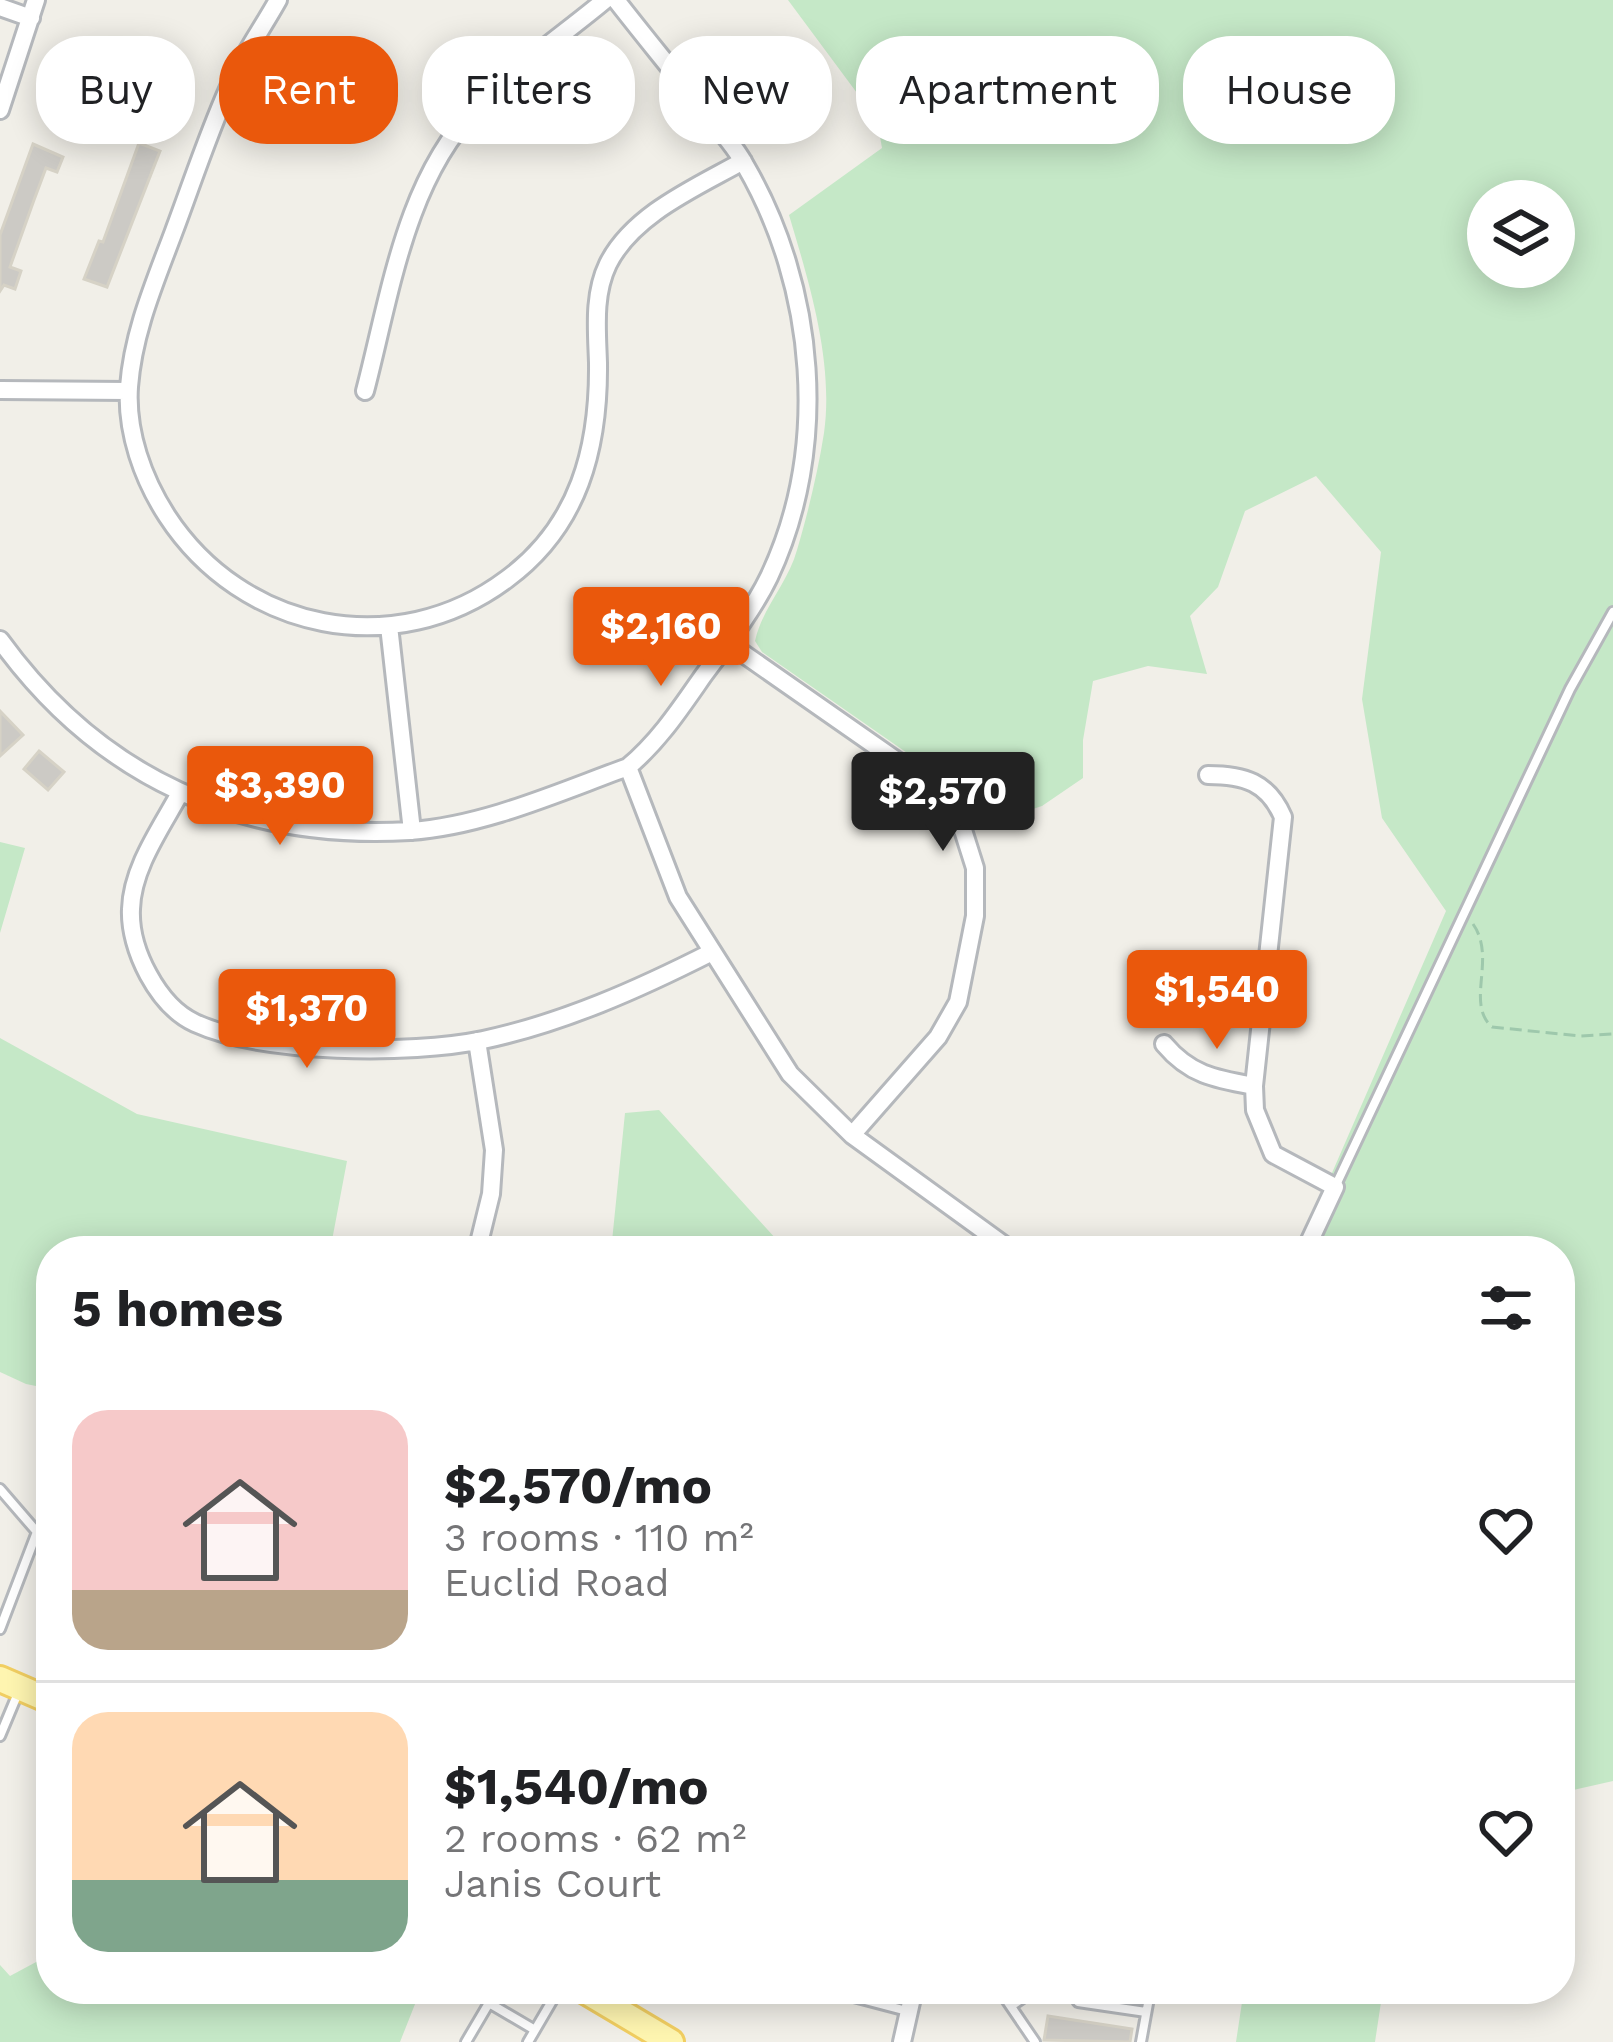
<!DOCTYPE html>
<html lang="en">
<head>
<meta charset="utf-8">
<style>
  :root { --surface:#fff; --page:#f6f6f6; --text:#202124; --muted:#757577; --line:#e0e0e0; --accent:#ea580c }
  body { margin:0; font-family:"Work Sans",sans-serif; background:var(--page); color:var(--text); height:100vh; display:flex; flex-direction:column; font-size:45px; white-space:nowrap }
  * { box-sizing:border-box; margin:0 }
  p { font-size:39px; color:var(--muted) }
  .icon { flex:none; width:66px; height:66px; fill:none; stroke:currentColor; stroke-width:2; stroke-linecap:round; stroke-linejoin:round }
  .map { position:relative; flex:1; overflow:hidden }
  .panel { position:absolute; left:36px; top:1236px; width:1539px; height:768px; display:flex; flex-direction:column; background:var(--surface); border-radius:48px; box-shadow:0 6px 30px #0003 }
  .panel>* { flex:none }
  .banner { position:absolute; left:36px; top:36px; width:1542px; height:108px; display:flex; gap:24px }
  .tools { position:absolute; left:1467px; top:180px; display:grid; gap:24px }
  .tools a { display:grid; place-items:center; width:108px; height:108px; border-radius:50%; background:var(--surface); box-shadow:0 6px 30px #0003; font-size:60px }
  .price { position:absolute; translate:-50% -102px; padding:0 27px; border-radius:12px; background:var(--accent); color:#fff; font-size:39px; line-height:78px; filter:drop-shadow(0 3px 6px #0008) }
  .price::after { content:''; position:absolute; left:50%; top:72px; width:36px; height:27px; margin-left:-18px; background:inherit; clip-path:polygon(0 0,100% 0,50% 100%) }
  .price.on { background:#222; color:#fff }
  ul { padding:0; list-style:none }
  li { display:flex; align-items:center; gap:36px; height:300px; padding:0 36px }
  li+li { border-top:3px solid var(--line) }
  li span { display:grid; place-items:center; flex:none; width:336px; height:240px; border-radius:36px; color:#555 }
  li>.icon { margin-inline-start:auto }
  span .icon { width:144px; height:144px; fill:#fffc; stroke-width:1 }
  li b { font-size:51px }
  h2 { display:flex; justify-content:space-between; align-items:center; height:144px; padding:0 36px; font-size:51px }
  .chip { padding:0 42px; border-radius:48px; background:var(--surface); box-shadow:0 6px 30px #0003; font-size:42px; line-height:108px }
  .chip.on { background:var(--accent); color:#fff }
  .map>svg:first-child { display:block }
  .green { fill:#c5e8c7; fill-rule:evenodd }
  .building { fill:#cccac5; stroke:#d6d2c6; stroke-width:3 }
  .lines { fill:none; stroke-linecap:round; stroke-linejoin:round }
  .lane-casing { stroke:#b5b8bc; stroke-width:14 }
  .street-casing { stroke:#b5b8bc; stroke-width:22 }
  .primary-casing { stroke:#f1ce61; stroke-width:30 }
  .path { stroke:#9ec8ac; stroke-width:3; stroke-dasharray:12 6; stroke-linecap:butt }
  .lane { stroke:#fff; stroke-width:8 }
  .street { stroke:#fff; stroke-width:16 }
  .primary { stroke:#fef5b0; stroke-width:24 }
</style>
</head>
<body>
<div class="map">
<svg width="1613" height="2042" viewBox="0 0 1613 2042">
  <rect width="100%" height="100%" fill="#f1efe8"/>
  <path class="green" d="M788 0H1613V1781L1560 1793V1251H1298L1446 911 1382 818 1362 699 1381 552 1316 476 1245 511 1218 587 1190 616 1207 674 1148 666 1093 681 1083 740V778L1042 806 978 827 959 795 933 771 762 652 755 641C762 608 788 583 797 550 808 513 818 471 824 433 834 362 809 282 789 215L882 148 877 120ZM1488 201H1554V267H1488Z
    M0 842 25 848 0 933Z
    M0 1038 137 1114 347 1161 330 1251H51V1389L26 1384 0 1372Z
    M659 1110 787 1251H611L625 1113Z
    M51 1954V1989H421L400 2042H0V1965L10 1976Z
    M1244 1989H1383L1375 2042H1236Z"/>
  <path class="building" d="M139 143 160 151 107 287 84 279 99 241 103 242Z
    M33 144 63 157 57 172 46 168 34 200 10 267 21 271 15 289 4 285 0 291V235Z
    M0 711 23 735 0 756Z
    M39 751 64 772 48 790 24 769Z
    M1048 2016 1132 2029 1130 2042 1044 2040Z"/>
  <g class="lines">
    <defs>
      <path id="lane" d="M1335 1187 1570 689 1613 612
        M0 1489 37 1532 0 1629
        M0 1736 18 1693
        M823 1989 907 2011
        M999 1989 1035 2042
        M1070 1989 1078 2002 1146 2012
        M1011 2006 1036 1989
        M466 2042 489 2003 535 2030
        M528 2042 559 1989
        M1141 2042 1149 1998 1161 1989"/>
      <path id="street" d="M278 0C262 29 242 56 229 87 208 134 192 183 174 231 155 282 133 332 129 387 126 432 143 479 167 516 242 631 395 663 507 579 579 526 599 448 598 363 597 330 593 295 608 264 633 214 697 187 743 161
        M616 0C644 36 673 71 701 107 716 126 734 144 745 165 816 287 830 448 769 577 752 612 726 645 703 676 680 709 659 741 628 767L678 897 790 1074 852 1135 1012 1251
        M0 7 31 18
        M0 110 36 0
        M0 390 128 391
        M365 391C390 296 405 181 476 108 514 68 563 35 605 0
        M389 626 412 831
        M0 640C100 778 240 841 410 831 484 826 559 792 628 767
        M728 643 920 777 963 830 975 868V916L958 1002 938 1037 852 1135
        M1208 775C1244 775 1268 782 1283 817L1254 1086 1255 1110 1273 1154 1335 1187 1305 1251
        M180 793C161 828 132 868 131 909 129 949 158 1006 195 1023 263 1054 410 1055 483 1040 563 1023 639 989 712 952
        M1164 1044C1190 1075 1215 1079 1254 1086
        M477 1251 491 1194 494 1150 477 1041
        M902 2042 914 1989"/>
      <path id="primary" d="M0 1679 51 1701
        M582 1989 671 2042"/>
    </defs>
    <use href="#lane" class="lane-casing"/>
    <use href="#street" class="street-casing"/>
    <use href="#primary" class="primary-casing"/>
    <path class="path" d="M1473 924C1497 958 1465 1003 1492 1027L1580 1036 1613 1034"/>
    <use href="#lane" class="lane"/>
    <use href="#street" class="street"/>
    <use href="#primary" class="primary"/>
  </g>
</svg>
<div class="tools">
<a><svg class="icon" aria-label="layers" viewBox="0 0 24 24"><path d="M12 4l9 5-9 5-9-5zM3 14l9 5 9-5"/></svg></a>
</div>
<b class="price" style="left:661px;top:689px">$2,160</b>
<b class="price" style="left:280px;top:848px">$3,390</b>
<b class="price on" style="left:943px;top:854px">$2,570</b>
<b class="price" style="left:1217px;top:1052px">$1,540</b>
<b class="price" style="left:307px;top:1071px">$1,370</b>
<div class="banner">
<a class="chip">Buy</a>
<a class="chip on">Rent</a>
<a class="chip">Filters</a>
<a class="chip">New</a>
<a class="chip">Apartment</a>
<a class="chip">House</a>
</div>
<section class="panel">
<h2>5 homes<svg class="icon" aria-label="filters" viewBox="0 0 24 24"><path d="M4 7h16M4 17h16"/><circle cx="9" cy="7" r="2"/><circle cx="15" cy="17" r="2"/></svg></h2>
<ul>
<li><span style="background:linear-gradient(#f6c9c9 75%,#b9a48a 0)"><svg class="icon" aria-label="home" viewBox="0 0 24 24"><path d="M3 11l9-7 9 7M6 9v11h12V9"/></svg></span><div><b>$2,570/mo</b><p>3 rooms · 110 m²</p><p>Euclid Road</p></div><svg class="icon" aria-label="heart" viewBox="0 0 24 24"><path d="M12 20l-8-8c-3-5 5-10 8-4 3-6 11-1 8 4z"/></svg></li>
<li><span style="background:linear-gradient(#ffd9b3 70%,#7fa58c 0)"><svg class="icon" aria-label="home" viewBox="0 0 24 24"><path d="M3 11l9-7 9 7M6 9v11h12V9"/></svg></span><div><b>$1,540/mo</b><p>2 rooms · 62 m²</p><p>Janis Court</p></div><svg class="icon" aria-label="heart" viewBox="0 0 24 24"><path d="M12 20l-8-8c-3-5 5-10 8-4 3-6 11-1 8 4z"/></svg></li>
</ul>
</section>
</div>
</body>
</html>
